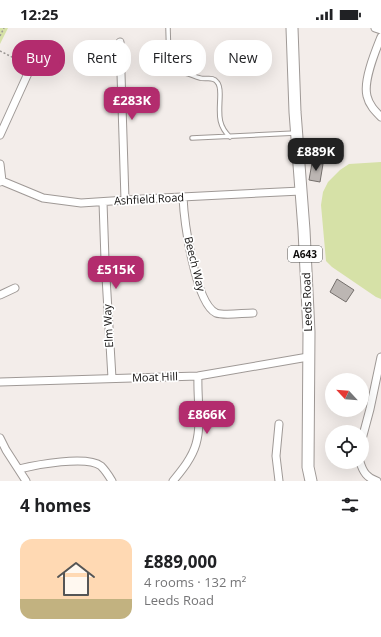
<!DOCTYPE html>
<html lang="en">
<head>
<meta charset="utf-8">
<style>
  :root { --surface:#fff; --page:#f2f2f2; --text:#202124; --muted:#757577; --line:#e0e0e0; --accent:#b32c6e }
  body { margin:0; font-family:"Open Sans",sans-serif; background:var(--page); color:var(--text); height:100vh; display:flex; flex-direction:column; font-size:15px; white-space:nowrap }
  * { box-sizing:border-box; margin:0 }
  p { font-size:13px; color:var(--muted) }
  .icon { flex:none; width:22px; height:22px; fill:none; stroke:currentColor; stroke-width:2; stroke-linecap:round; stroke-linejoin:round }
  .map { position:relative; height:453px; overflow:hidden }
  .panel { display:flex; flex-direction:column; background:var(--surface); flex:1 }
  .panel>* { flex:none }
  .guide { position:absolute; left:12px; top:12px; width:357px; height:36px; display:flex; gap:8px }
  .needle { width:26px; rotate:296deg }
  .controls { position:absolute; left:325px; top:345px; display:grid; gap:8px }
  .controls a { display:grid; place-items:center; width:44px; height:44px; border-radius:50%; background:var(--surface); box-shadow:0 4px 16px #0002; font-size:20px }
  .price { position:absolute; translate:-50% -34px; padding:0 9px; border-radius:8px; background:var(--accent); color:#fff; font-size:13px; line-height:26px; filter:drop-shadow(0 1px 2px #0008) }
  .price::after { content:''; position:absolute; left:50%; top:24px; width:12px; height:9px; margin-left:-6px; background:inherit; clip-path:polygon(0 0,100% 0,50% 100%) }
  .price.on { background:#222; color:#fff }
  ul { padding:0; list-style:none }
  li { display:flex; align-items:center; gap:12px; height:100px; padding:0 20px }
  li+li { border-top:1px solid var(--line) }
  li span { display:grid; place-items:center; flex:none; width:112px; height:80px; border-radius:12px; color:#555 }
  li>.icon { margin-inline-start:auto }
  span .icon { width:48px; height:48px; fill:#fffc; stroke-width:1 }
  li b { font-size:17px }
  h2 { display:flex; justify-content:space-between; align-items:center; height:48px; padding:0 20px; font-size:17px }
  .chip { padding:0 14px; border-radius:16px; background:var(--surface); box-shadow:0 4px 16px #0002; font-size:14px; line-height:36px }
  .chip.on { background:var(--accent); color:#fff }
  .status { display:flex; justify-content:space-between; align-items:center; height:28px; padding:0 20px; background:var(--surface); direction:ltr }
  .status svg { height:11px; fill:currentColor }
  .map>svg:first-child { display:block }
  .green { fill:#d6e1a7 }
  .building { fill:#bcb6b3; stroke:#746f6c }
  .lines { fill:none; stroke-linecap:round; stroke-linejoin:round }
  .service-casing { stroke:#9f9996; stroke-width:5.5 }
  .minor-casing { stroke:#9f9996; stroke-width:9 }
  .primary-casing { stroke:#9f9996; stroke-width:13 }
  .path { stroke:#9e9a97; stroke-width:1.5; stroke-dasharray:2 2; stroke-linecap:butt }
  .service { stroke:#fff; stroke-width:3.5 }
  .minor { stroke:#fff; stroke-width:7 }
  .primary { stroke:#fff; stroke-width:11 }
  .labels { text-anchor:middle; stroke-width:3.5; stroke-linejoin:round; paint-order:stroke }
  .shield { fill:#fff; stroke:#575655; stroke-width:1 }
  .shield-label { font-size:10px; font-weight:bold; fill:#0f0d0c }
  .street-label { font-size:11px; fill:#0f0d0c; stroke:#fff }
</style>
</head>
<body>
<div class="status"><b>12:25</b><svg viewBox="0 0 49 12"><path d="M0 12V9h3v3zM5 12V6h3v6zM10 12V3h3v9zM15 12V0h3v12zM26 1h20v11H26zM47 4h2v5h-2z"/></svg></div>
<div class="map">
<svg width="381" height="453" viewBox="0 0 381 453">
  <rect width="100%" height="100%" fill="#f3edea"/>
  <path class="green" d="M0 0H8L0 16Z
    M381 134V271L376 269 332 239 326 233 321 177 323 164 328 154 340 142 349 136Z"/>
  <path class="building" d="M312 135 323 136 320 154 309 152Z
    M337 251 354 262 346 274 330 264Z"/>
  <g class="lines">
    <defs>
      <path id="service" d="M168 0 169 34C172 43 177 43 185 45 190 46 195 49 200 50 206 52 213 48 217 54 220 57 220 62 220 66 220 83 216 96 230 109
        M192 110 296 105"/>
      <path id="minor" d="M375 0 381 2
        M381 9C375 24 363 53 367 68 369 77 375 83 381 89
        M120 14 125 172
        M0 107 35 30
        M0 136 2 153
        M0 154 2 153 43 170 81 175 142 171 301 163
        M183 169C184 192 195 275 216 285 224 288 243 285 253 285
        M103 174 105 232 112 350
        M0 267 15 260
        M0 354 198 348 308 329
        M0 410 6 422 26 453
        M362 411 370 381 381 329
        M360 434C363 444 367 450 377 453
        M19 441C35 437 87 427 101 438 105 442 109 448 112 453
        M173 453C182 442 192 430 196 416 202 395 197 370 198 348
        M279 453 276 428 279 396"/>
      <path id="primary" d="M292 0 295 84 304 202 309 304 308 439 311 453"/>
    </defs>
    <use href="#service" class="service-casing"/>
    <use href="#minor" class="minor-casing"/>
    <use href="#primary" class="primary-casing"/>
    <path class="path" d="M0 8 4 0
      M0 23 24 35"/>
    <use href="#service" class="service"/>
    <use href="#minor" class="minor"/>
    <use href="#primary" class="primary"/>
  </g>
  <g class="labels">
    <rect class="shield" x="288" y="218" width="34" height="16" rx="3"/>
    <g class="shield-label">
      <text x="305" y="230">A643</text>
    </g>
    <g class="street-label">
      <text transform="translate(149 171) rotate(-3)" y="4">Ashfield Road</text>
      <text transform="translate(195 236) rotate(76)" y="4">Beech Way</text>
      <text transform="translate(307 274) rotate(-92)" y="4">Leeds Road</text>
      <text transform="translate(108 298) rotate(-93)" y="4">Elm Way</text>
      <text transform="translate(155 349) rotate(-2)" y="4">Moat Hill</text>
    </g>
  </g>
</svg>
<div class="controls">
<a><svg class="needle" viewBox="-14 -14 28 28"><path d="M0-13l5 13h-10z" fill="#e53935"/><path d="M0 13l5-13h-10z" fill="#757577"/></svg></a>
<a><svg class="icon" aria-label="locate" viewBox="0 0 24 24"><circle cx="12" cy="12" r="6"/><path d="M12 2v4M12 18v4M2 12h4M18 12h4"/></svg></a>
</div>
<b class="price" style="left:132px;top:93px">£283K</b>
<b class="price on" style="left:316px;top:144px">£889K</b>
<b class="price" style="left:116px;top:262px">£515K</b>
<b class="price" style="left:207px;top:407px">£866K</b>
<div class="guide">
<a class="chip on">Buy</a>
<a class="chip">Rent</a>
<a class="chip">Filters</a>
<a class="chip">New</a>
</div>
</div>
<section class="panel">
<h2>4 homes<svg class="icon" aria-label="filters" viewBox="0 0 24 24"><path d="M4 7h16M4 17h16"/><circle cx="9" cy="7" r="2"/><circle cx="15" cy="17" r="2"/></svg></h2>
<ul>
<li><span style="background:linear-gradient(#ffd9b3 75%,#c2b280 0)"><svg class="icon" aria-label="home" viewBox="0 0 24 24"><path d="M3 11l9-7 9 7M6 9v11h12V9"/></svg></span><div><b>£889,000</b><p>4 rooms · 132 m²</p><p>Leeds Road</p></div></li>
</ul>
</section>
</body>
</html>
